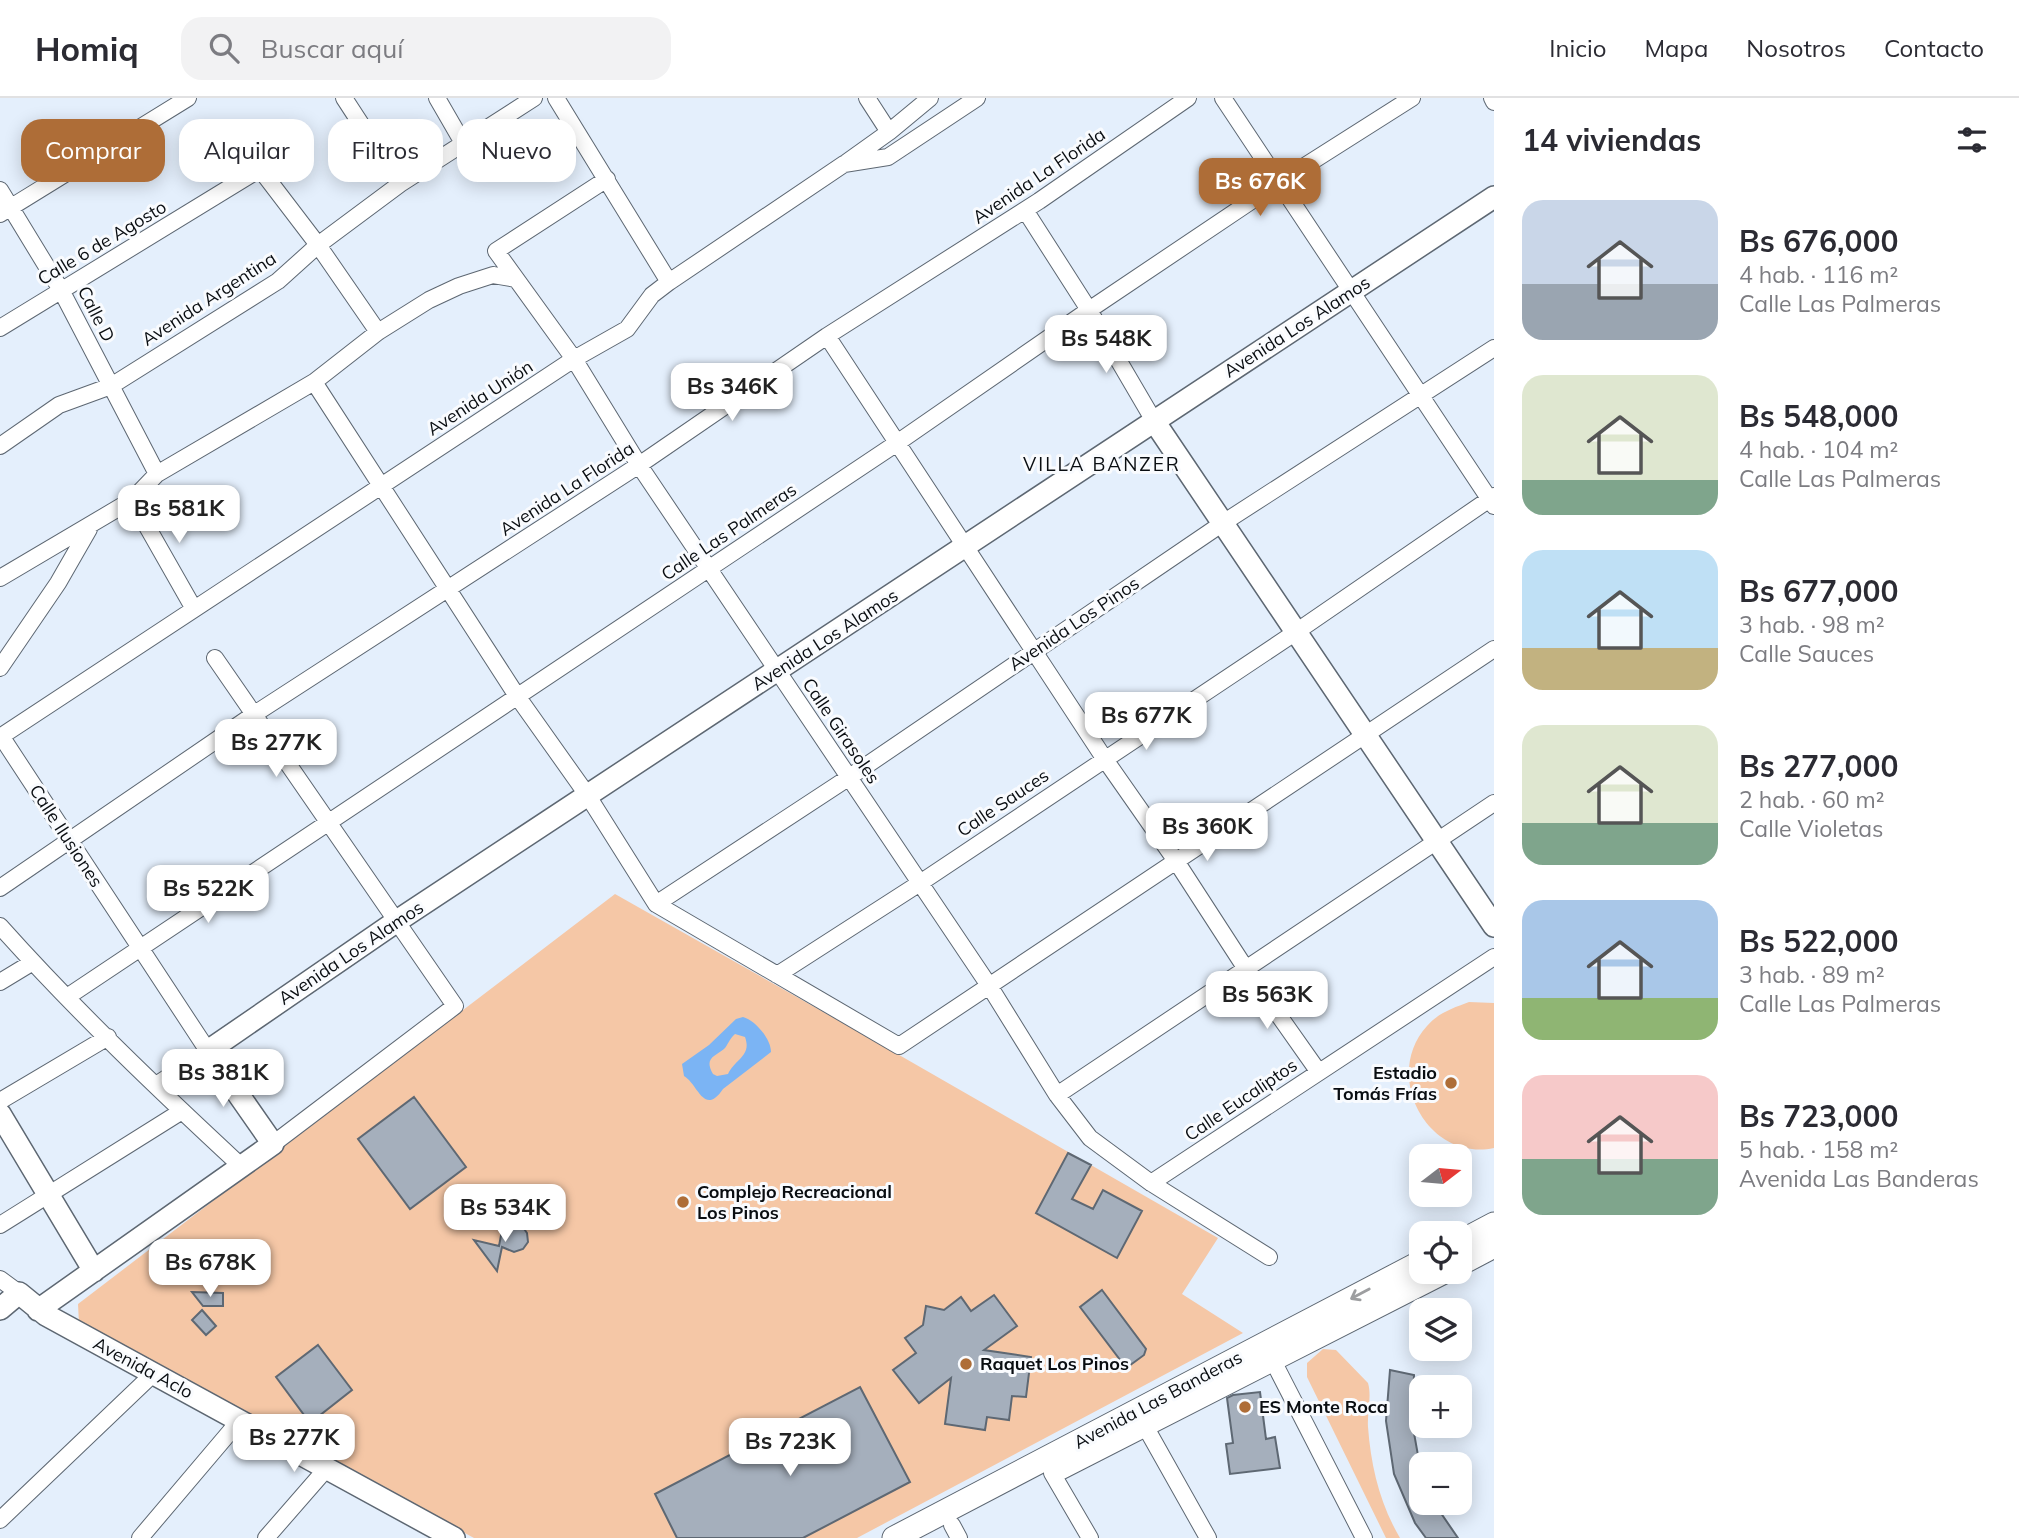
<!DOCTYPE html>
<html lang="es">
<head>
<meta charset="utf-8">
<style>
  :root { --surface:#fff; --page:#f2f2f3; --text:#2b2b33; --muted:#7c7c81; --line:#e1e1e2; --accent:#ae6d37 }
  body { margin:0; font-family:Mulish,sans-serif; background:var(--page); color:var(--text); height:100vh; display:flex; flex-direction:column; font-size:26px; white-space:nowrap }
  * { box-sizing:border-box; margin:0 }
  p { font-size:23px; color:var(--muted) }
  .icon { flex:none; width:38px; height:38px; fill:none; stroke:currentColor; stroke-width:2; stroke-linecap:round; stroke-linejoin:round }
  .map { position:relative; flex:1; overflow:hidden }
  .drawer { display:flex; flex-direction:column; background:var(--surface); width:525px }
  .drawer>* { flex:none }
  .guide { position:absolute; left:21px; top:21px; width:665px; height:63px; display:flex; gap:14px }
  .needle { width:46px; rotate:74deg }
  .buttons { position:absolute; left:1409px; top:1046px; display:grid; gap:14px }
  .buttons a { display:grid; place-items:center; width:63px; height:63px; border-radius:14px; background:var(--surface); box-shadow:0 4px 18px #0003; font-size:35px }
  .price { position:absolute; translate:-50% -60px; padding:0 16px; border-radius:14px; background:#fff; color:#222; font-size:23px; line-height:46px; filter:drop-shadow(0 2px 4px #0008) }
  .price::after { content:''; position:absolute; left:50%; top:42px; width:21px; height:16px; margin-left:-10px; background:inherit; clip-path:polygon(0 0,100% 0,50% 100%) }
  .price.on { background:var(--accent); color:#fff }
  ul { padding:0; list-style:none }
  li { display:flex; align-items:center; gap:21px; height:175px; padding:0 28px }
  li span { display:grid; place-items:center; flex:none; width:196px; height:140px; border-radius:21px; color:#555 }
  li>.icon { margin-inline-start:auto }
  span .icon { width:84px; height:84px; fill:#fffc; stroke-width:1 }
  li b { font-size:30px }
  h2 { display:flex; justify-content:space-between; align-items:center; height:84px; padding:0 28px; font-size:30px }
  .chip { padding:0 24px; border-radius:21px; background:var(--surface); box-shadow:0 4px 18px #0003; font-size:24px; line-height:63px }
  .chip.on { background:var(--accent); color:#fff }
  header { display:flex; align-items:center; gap:42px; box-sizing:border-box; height:98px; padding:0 35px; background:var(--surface); border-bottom:2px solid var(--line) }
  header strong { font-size:33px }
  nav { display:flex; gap:38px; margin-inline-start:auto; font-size:24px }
  .search { width:490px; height:63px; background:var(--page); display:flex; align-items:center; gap:18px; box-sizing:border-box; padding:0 24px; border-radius:21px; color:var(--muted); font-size:26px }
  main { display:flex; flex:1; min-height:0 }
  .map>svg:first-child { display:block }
  .green { fill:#f5c7a6 }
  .water { fill:#7bb4f4; fill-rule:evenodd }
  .building { fill:#a5afbc; stroke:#5e6873; stroke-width:2 }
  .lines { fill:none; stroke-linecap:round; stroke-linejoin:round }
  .street-casing { stroke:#5d6772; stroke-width:18 }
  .secondary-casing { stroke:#5d6772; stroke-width:24 }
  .primary-casing { stroke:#5d6772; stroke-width:25 }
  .street { stroke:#fff; stroke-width:16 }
  .secondary { stroke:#fff; stroke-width:21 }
  .primary { stroke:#fff; stroke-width:23 }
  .oneway { stroke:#9d9ea0 }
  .poi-dot { fill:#ae6d37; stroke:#f9fbfe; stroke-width:2.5 }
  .labels { text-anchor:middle; stroke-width:6; stroke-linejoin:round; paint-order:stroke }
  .street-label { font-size:18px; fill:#090d11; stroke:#f9fbfe }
  .poi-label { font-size:18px; font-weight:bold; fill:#090d11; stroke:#f9fbfe; text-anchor:start }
  .neighbourhood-label { font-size:19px; letter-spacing:2px; fill:#090d11; stroke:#f9fbfe }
</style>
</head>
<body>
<header>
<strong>Homiq</strong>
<div class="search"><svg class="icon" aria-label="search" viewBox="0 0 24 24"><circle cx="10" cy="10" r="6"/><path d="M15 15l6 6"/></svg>Buscar aquí</div>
<nav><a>Inicio</a><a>Mapa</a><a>Nosotros</a><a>Contacto</a></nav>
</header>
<main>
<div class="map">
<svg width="1494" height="1440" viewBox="0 0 1494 1440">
  <rect width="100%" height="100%" fill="#e4effc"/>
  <path class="green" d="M615 796 887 950 1218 1140 1182 1196 1243 1235 857 1440H474L79 1226 78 1206Z
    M1469 904 1494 905V1050C1427 1064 1382 977 1427 928 1438 915 1453 910 1469 904Z
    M1323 1251 1336 1252 1368 1285C1372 1299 1367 1314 1368 1329 1371 1369 1380 1406 1400 1440H1386L1307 1279V1265Z"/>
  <path class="water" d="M743 919C755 922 771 941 771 954L723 991C704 1019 698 986 684 978L682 966 709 947 736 921ZM735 936 745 939C752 958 735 961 728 976L717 978 713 976C704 960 714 959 724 951 728 947 729 941 735 936Z"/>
  <path class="building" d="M414 999 466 1069 410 1111 358 1041Z
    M1068 1055 1091 1067 1072 1101 1093 1111 1103 1092 1142 1113 1117 1160 1036 1115Z
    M511 1126 522 1128 527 1135 528 1144 523 1151 514 1154 502 1149 497 1173 474 1142 499 1148 502 1132Z
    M1102 1192 1146 1251 1144 1257 1129 1268 1124 1267 1080 1209Z
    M192 1194 223 1195V1208H203Z
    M994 1197 1017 1228 984 1252 1031 1259 1026 1299 1012 1298 1009 1322 987 1319 985 1332 945 1326 951 1280 919 1305 893 1272 916 1255 905 1240 923 1227 926 1208 944 1212 961 1199 971 1213Z
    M202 1212 216 1228 206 1237 192 1222Z
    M318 1247 352 1292 310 1325 276 1279Z
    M1390 1272 1414 1277 1412 1324 1421 1374V1405H1434L1458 1440H1426L1415 1425 1394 1376 1386 1323Z
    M860 1289 910 1384 803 1440H677L655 1396Z
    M1260 1294 1266 1341 1275 1339 1280 1370 1230 1376 1226 1346 1233 1345 1227 1300 1233 1297Z"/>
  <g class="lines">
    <defs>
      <path id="street" d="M344 0 400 86
        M437 0 463 45
        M556 0 669 184
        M1223 0 1494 408
        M1492 0 1494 4
        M889 34 930 0
        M847 64 889 34 867 0
        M607 81 496 153 574 261 639 367 990 889 1057 997 1090 1040 1151 1085 1269 1159
        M0 92 61 192 157 376 132 402 0 480
        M1025 112 1089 212 1154 323
        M0 116 188 0
        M0 230 260 71 318 147 378 234
        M827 238 1104 660 1176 763 1246 871 1318 973
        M314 284 517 598 588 698 656 806 899 948 1494 551
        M0 348 59 307 111 288 278 183 318 147 400 86 534 0
        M157 376 314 284 378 234 429 202 459 188 493 177 516 181
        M132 402 194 511
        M215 560 455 908 273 1046
        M0 570 58 485 89 431
        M1 638 208 953 156 987
        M0 639 574 261 627 231 652 197 669 184 844 66 888 59 977 0
        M0 790 253 617 639 367 827 238 1039 103 1188 0
        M656 806 848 680 1223 425 1494 250
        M0 828C76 913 159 992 242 1069
        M777 877 920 785 1296 534 1494 398
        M0 884 33 864
        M67 899 897 345 1089 212 1278 85 1412 0
        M1057 997 1494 705
        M0 1003 108 939
        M1151 1085 1494 859
        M0 1127 182 1013
        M0 1181 19 1195
        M1269 1255 1364 1440
        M1145 1328 1208 1440
        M1052 1375 1090 1440
        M0 1422 153 1276
        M952 1427 959 1440
        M140 1440 240 1322
        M266 1440 327 1370"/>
      <path id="secondary" d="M1154 323 1494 828
        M0 1016 94 1173
        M0 1211 19 1195 46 1217 454 1440
        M38 1212 273 1046 208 953 397 823 1494 99"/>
      <path id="primary" d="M1460 1144 1494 1126
        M1460 1166 1494 1148
        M1060 1370 1444 1174
        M894 1440 1421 1164"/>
    </defs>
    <use href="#street" class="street-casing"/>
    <use href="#secondary" class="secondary-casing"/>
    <use href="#primary" class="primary-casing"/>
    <use href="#street" class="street"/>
    <use href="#secondary" class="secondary"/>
    <use href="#primary" class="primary"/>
  </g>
  <defs><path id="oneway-shaft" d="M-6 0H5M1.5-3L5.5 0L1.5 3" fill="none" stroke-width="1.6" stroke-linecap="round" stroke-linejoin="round" transform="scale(1.75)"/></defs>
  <use class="oneway" href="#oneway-shaft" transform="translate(1360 1196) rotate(152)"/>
  <g class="poi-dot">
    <circle cx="1451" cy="985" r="7"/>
    <circle cx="683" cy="1104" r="7"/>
    <circle cx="966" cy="1266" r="7"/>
    <circle cx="1245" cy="1309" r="7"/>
  </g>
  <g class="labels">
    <g class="street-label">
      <text transform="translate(1039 78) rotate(-34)" y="6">Avenida La Florida</text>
      <text transform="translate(102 145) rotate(-31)" y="6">Calle 6 de Agosto</text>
      <text transform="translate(209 201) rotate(-33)" y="6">Avenida Argentina</text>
      <text transform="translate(96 216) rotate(63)" y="6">Calle D</text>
      <text transform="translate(1297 229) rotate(-33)" y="6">Avenida Los Alamos</text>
      <text transform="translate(480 300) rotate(-33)" y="6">Avenida Unión</text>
      <text transform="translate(567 391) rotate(-33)" y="6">Avenida La Florida</text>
      <text transform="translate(729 434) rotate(-34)" y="6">Calle Las Palmeras</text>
      <text transform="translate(1074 526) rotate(-34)" y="6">Avenida Los Pinos</text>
      <text transform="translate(825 542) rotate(-33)" y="6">Avenida Los Alamos</text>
      <text transform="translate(841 633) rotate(56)" y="6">Calle Girasoles</text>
      <text transform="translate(1003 705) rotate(-34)" y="6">Calle Sauces</text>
      <text transform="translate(66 738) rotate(57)" y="6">Calle Ilusiones</text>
      <text transform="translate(351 855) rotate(-34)" y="6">Avenida Los Alamos</text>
      <text transform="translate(1241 1002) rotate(-34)" y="6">Calle Eucaliptos</text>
      <text transform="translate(143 1270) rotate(28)" y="6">Avenida Aclo</text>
      <text transform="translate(1158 1302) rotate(-28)" y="6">Avenida Las Banderas</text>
    </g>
    <g class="poi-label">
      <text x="1437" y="981" text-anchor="end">Estadio<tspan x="1437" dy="21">Tomás Frías</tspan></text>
      <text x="697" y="1100">Complejo Recreacional<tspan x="697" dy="21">Los Pinos</tspan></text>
      <text x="980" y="1272">Raquet Los Pinos</text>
      <text x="1259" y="1315">ES Monte Roca</text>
    </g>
    <g class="neighbourhood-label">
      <text x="1102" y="373">VILLA BANZER</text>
    </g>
  </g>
</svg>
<div class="buttons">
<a><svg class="needle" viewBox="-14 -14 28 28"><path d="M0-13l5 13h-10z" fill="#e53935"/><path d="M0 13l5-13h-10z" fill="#7c7c81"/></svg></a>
<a><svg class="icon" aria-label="locate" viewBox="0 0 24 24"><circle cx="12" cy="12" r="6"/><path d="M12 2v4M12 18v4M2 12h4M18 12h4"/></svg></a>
<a><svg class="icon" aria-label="layers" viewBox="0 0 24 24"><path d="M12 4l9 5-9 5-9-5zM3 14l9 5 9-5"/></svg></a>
<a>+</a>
<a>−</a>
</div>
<b class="price on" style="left:1260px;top:120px">Bs 676K</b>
<b class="price" style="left:1106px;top:277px">Bs 548K</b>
<b class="price" style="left:732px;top:325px">Bs 346K</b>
<b class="price" style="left:179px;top:447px">Bs 581K</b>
<b class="price" style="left:1146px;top:654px">Bs 677K</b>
<b class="price" style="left:276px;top:681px">Bs 277K</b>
<b class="price" style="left:1207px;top:765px">Bs 360K</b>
<b class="price" style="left:208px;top:827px">Bs 522K</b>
<b class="price" style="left:1267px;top:933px">Bs 563K</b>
<b class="price" style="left:223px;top:1011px">Bs 381K</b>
<b class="price" style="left:505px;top:1146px">Bs 534K</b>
<b class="price" style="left:210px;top:1201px">Bs 678K</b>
<b class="price" style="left:294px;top:1376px">Bs 277K</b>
<b class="price" style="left:790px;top:1380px">Bs 723K</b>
<div class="guide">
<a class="chip on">Comprar</a>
<a class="chip">Alquilar</a>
<a class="chip">Filtros</a>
<a class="chip">Nuevo</a>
</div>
</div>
<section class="drawer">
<h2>14 viviendas<svg class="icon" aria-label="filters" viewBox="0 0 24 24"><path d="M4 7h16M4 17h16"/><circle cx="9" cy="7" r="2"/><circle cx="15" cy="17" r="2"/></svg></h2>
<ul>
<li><span style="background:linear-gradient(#c9d6e8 60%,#9aa5b1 0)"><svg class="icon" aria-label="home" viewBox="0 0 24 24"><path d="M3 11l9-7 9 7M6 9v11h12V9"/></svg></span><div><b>Bs 676,000</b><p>4 hab. · 116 m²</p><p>Calle Las Palmeras</p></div></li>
<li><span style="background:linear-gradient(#dfe7d0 75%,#7fa58c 0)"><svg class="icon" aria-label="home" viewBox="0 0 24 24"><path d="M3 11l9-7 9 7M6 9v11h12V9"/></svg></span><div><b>Bs 548,000</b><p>4 hab. · 104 m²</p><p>Calle Las Palmeras</p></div></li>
<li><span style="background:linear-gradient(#bfe0f5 70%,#c2b280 0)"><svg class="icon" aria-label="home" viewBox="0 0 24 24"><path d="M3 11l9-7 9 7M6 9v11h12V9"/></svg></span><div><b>Bs 677,000</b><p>3 hab. · 98 m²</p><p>Calle Sauces</p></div></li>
<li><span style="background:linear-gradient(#dfe7d0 70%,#7fa58c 0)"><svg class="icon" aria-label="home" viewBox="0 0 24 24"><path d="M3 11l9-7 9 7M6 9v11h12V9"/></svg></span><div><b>Bs 277,000</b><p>2 hab. · 60 m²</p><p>Calle Violetas</p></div></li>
<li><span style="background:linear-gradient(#a9c7e8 70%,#8fb573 0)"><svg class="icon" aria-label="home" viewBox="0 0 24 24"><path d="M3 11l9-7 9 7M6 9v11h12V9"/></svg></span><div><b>Bs 522,000</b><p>3 hab. · 89 m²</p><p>Calle Las Palmeras</p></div></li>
<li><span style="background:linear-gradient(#f6c9c9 60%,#7fa58c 0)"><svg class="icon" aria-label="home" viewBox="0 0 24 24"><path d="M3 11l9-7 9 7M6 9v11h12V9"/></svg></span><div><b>Bs 723,000</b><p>5 hab. · 158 m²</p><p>Avenida Las Banderas</p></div></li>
</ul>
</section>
</main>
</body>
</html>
